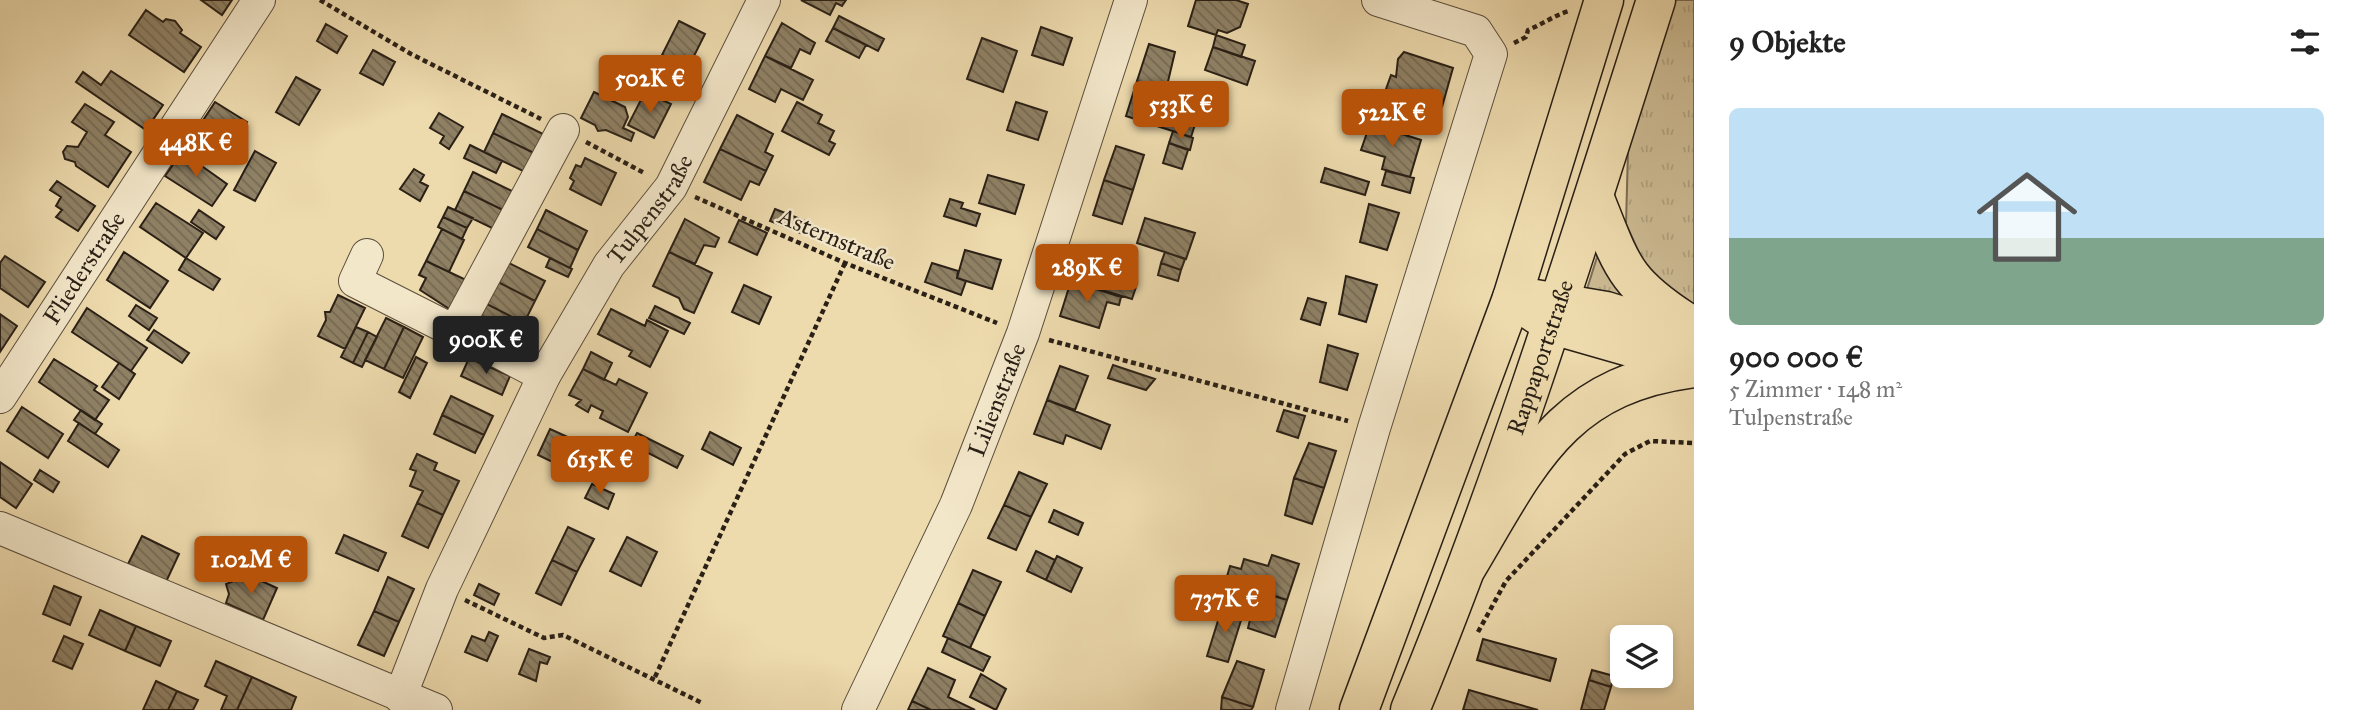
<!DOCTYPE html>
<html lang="de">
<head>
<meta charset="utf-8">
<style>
  :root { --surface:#fff; --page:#f2f2f2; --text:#222; --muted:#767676; --accent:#b45309 }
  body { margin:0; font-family:"IM FELL Great Primer",serif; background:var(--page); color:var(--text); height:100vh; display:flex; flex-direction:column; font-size:26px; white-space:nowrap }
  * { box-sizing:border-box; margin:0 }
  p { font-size:23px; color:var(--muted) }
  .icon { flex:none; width:38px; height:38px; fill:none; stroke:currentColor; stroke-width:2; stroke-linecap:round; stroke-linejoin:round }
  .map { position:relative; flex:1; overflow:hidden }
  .side { display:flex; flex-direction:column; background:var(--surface); width:665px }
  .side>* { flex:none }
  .controls { position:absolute; left:1610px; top:625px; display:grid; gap:14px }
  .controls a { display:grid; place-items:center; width:63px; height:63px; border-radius:10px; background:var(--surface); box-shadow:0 4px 10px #0003; font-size:35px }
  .price { position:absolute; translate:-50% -60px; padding:0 16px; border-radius:7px; background:var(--accent); color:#fff; font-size:23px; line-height:46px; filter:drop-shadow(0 2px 4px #0008) }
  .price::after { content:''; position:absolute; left:50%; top:42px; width:21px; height:16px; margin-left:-10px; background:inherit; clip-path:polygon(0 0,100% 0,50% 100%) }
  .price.on { background:#222; color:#fff }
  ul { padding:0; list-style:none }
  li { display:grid; align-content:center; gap:14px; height:371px; padding:0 35px }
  li span { display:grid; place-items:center; height:217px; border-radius:10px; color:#555 }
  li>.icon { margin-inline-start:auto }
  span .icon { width:126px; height:126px; fill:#fffc; stroke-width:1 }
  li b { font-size:30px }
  h2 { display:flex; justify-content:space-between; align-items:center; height:84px; padding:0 35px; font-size:30px }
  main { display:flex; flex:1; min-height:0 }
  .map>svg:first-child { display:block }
  .grass { fill:url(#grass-tufts); stroke:#7b6d54; stroke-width:2 }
  .building { fill:url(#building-back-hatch); stroke:#2a2016; stroke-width:2 }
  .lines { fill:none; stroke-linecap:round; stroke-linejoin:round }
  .minor-casing { stroke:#5b4e3c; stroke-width:34 }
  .major-casing { stroke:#2a2016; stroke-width:41 }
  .highway-casing { stroke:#2a2016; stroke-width:41 }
  .path { stroke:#2a2016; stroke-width:4.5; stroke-dasharray:5 3.5; stroke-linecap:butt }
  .minor { stroke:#f3e7ca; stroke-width:32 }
  .major { stroke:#eddaad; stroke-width:38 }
  .highway { stroke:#eddaad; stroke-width:38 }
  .labels { text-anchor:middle; stroke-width:5; stroke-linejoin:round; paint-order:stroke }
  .street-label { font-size:24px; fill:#2a2016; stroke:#f3e7ca }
</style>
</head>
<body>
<main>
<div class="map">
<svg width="1694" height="710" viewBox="0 0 1694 710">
  <defs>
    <pattern id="grass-tufts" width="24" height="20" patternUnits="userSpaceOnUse" patternTransform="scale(1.75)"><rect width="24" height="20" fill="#ccba93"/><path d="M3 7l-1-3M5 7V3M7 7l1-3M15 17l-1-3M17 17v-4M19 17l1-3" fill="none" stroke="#afa07e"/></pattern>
    <pattern id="building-back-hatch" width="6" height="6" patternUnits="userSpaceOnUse" patternTransform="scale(1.75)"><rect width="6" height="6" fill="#8f8165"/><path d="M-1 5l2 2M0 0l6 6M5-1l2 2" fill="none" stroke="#756952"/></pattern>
  </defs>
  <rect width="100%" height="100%" fill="#eddaad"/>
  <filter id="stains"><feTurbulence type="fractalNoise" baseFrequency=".00286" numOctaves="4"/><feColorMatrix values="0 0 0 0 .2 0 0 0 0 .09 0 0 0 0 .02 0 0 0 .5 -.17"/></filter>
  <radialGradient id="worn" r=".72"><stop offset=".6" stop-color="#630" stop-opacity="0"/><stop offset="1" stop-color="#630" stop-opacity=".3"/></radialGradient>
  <path class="grass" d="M1675 0H1694V305L1665 286 1643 261 1626 224 1628 151Z
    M1598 254 1633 302 1587 289Z"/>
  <path class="building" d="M201 0H232L222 15Z
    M801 0H846L842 6 836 3 830 15Z
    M1196 0H1236L1248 4 1240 27 1227 33 1218 30 1216 35 1188 26Z
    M146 10 163 22 166 19 175 21 182 30 180 33 201 47 184 72 129 35Z
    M839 16 884 39 878 51 833 28Z
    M679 21 705 34 688 68 662 55Z
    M782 23 815 43 810 54 800 49 791 68 765 56Z
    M326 24 347 36 337 53 317 41Z
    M1041 27 1072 38 1063 65 1032 55Z
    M833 28 866 45 859 58 826 41Z
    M1216 35 1245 45 1241 57 1213 47Z
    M982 38 1017 51 1003 92 967 79Z
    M1149 44 1175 52 1166 90 1137 81Z
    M1213 47 1255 61 1247 85 1205 70Z
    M373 50 395 62 383 85 360 73Z
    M1404 52 1453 68 1442 107 1386 89 1391 75 1396 77 1398 59Z
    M765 56 813 80 803 100 781 89 775 102 749 89Z
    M111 71 163 105 146 130 76 82 83 72 101 85Z
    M296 77 320 90 299 125 276 112Z
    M1137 81 1166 90 1163 100 1199 112 1191 137 1126 116Z
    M1372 90 1397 97 1389 122 1365 114Z
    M594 92 625 107 628 117 623 128 634 133 631 141 606 130 598 131 595 125 581 118Z
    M645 92 671 104 654 138 628 125Z
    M215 102 247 122 231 146 200 125Z
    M797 102 822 115 818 123 834 131 829 141 835 144 829 155 782 131Z
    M1016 102 1047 112 1038 140 1007 130Z
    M85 104 114 122 105 135 131 152 108 187 76 166 75 162 65 159 63 152 67 146 78 147 87 132 72 122Z
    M439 113 463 127 449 149 440 143 444 136 430 128Z
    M502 114 543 134 534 153 493 133Z
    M737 115 773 134 765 152 773 156 766 171 720 149Z
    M1370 124 1421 140 1410 177 1382 169 1385 157 1361 150Z
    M1173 131 1193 138 1190 150 1169 143Z
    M493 133 534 153 525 172 484 152Z
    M1169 143 1188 150 1182 169 1163 163Z
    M470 145 502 161 496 173 464 158Z
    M1116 146 1144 155 1133 190 1104 180Z
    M720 149 766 171 759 185 750 181 741 200 704 182Z
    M255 151 276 163 255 201 234 190Z
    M182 152 227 184 212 206 165 176Z
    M585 158 616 173 601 205 570 189 574 181 570 178 576 165 581 167Z
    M1325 168 1369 182 1365 195 1321 182Z
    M414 169 424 175 420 182 428 186 420 201 400 189Z
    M1386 171 1414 178 1410 193 1382 185Z
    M473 172 514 192 505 211 464 191Z
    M988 175 1024 185 1015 214 979 203Z
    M1104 180 1133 190 1122 224 1093 215Z
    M57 181 95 206 78 231 56 217 62 210 56 206 61 197 50 190Z
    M464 191 505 211 496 230 455 210Z
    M950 199 963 203 961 208 980 214 976 226 944 216Z
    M156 203 203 233 186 258 140 227Z
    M1369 204 1399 213 1387 250 1360 242Z
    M448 207 473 218 467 228 443 217Z
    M775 209 808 222 803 234 770 221Z
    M199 210 224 227 216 239 191 222Z
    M546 210 587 231 578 250 537 229Z
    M443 217 467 228 462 239 438 227Z
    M1145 218 1195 233 1186 259 1137 243Z
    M685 219 719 238 715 247 704 245 695 264 669 252Z
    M739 220 767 233 757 255 729 242Z
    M442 229 464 240 449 272 426 261Z
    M537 229 578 250 570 268 528 247Z
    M1083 246 1130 261 1126 275 1120 273 1118 281 1136 287 1132 299 1071 281Z
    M965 250 1001 260 992 289 957 278Z
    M124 252 168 281 150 308 107 280Z
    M669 252 712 273 694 313 684 309 679 298 653 286Z
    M1165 252 1185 259 1181 270 1161 263Z
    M5 256 45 282 28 307 0 288V263Z
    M186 258 220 279 213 290 179 270Z
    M550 258 572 269 568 277 546 267Z
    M503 260 545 281 535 301 494 280Z
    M426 261 466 280 451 310 420 290 426 278 419 275Z
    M932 263 958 271 957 278 966 281 961 295 925 282Z
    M1161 263 1181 270 1178 281 1158 275Z
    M1346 276 1377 285 1366 322 1339 314Z
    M494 280 535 301 524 323 483 302Z
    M1071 281 1121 297 1119 305 1107 302 1099 328 1060 316Z
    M744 285 771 297 759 324 732 312Z
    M338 295 365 308 345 349 318 336 326 320 325 312H330Z
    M1308 298 1326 303 1320 325 1301 319Z
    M483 302 524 323 515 342 473 322Z
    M136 305 157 318 149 330 129 316Z
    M655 306 690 323 684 334 649 318Z
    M87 308 147 348 131 371 72 332Z
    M611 309 645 326 647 320 668 331 650 367 629 356 632 351 598 334Z
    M0 314 17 326 0 352Z
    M386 318 404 327 384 369 365 360Z
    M356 327 368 332 353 363 341 357Z
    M404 327 423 337 403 378 384 369Z
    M154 330 189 353 182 363 147 340Z
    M368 332 377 337 362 367 353 363Z
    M1328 345 1358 354 1347 390 1320 382Z
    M591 352 612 363 604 380 583 369Z
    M416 357 427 363 410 398 399 392Z
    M469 358 510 376 502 395 461 376Z
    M54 359 97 386 94 390 109 400 95 420 39 382Z
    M119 363 135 374 119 399 102 387Z
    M1113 365 1155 379 1146 390 1108 378Z
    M1060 366 1088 376 1075 410 1047 400Z
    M583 369 616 385 619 379 647 393 628 432 600 418 603 411 591 405 588 412 576 405 581 400 569 395Z
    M451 396 493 416 484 435 442 415Z
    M1047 400 1110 425 1101 449 1066 435 1063 444 1034 434Z
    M22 407 63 434 48 458 7 431Z
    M81 410 102 424 95 434 74 420Z
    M1284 410 1305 416 1298 438 1277 431Z
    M442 415 484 435 475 453 434 434Z
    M79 423 119 450 108 467 68 441Z
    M550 429 585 445 588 440 607 449 592 481 538 455Z
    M710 432 741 448 733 465 702 449Z
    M637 433 683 456 677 468 631 444Z
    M1309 443 1336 451 1324 488 1294 478Z
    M417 454 437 463 434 470 459 481 443 515 417 503 423 491 410 486 416 471 410 469Z
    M0 462 32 484 16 508 0 497Z
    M40 470 59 482 53 492 34 480Z
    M1019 472 1047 484 1031 517 1004 505Z
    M1294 478 1324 488 1312 524 1285 515Z
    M592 484 614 494 608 509 585 498Z
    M417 503 443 515 428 548 402 536Z
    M1004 505 1031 517 1016 550 988 538Z
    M1054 510 1083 523 1078 535 1049 522Z
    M568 527 594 539 577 572 552 560Z
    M344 535 386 553 378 571 336 553Z
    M142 536 179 554 166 582 128 564Z
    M627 537 657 552 641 586 610 571Z
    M1036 551 1055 560 1046 580 1027 571Z
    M1272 555 1299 564 1287 600 1226 580 1230 566 1241 569 1244 559 1268 566Z
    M1057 556 1082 568 1071 592 1046 580Z
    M552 560 577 572 561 605 536 593Z
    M973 570 1001 582 985 616 958 603Z
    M254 573 257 579 277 588 263 620 226 603 229 594 226 584Z
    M388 577 414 589 399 622 374 611Z
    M479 584 499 594 494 605 474 595Z
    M54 586 81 597 70 625 43 614Z
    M1257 591 1287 600 1275 637 1248 628Z
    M958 603 985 616 970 648 943 636Z
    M1222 608 1243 614 1228 662 1207 656Z
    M100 610 136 626 125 651 89 635Z
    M374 611 399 622 384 656 358 645Z
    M136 626 171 641 160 666 125 651Z
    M489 632 498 636 487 661 465 652 472 636 485 641Z
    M64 636 83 644 72 669 53 661Z
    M948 638 990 657 983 671 942 652Z
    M1483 639 1556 659 1550 681 1477 660Z
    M529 649 550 657 547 664 540 662 536 681 519 674Z
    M216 661 252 677 237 710H221L227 696 205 686Z
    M1237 661 1264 670 1253 707 1222 697Z
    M928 668 955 680 948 697 975 710H931L912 701Z
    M1592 670 1614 676 1611 687 1589 680Z
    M981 674 1006 689 996 710 970 697Z
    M252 677 296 697 291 710H237Z
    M1589 680 1611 687 1604 710H1581Z
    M156 681 177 691 168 710H143Z
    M1469 690 1538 710H1463Z
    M177 691 198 700 193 710H168Z
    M1222 697 1253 707 1251 710H1221Z
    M912 701 931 710H908Z"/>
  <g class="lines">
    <defs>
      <g id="minor">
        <path d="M367 255 355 281 442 325 456 329"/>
        <path d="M544 376 456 329 563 130"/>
        <path id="s1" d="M0 397 259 0"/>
        <path d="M0 528 436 710"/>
        <path id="s2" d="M400 697 442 589 544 376 609 265 671 187 764 0"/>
        <path id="s3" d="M858 710 956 505 1023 333 1131 0"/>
        <path d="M1292 710 1374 428 1491 54 1476 31 1378 0"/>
      </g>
      <g id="major">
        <path d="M1359 710 1512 298 1604 0"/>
        <path id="s4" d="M1410 710C1506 478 1580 239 1656 0"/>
      </g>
      <path id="highway" d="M1594 196C1622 266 1623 282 1689 324
        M1512 298 1553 325 1689 364
        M1535 299 1606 311 1694 338
        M1467 567C1529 463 1561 385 1694 368"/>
    </defs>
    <use href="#minor" class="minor-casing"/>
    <use href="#major" class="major-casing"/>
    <use href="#highway" class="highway-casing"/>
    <path class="path" d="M320 0 411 54 541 119
      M1514 43 1526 37 1528 30C1543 24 1553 16 1569 11
      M586 142 646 174
      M695 197 845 263 997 323
      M1049 340 1348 421
      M465 600 544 638 563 635 702 703
      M1478 632 1506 581 1625 454 1650 441 1694 443
      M655 677 845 263"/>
    <use href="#minor" class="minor"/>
    <use href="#major" class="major"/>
    <use href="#highway" class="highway"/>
  </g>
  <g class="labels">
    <g class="street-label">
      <text dy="8" stroke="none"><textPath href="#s2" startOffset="550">Tulpenstraße</textPath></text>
      <text transform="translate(837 239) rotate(23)" y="8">Asternstraße</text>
      <text dy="8" stroke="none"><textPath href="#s1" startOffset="154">Fliederstraße</textPath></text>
      <text dy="8" stroke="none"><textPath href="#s4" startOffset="376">Rappaportstraße</textPath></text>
      <text dy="8" stroke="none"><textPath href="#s3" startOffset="340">Lilienstraße</textPath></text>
    </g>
  </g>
  <rect width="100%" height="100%" filter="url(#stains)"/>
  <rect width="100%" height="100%" fill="url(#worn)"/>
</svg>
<div class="controls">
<a><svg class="icon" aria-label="layers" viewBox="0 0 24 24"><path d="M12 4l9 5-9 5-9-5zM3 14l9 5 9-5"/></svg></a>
</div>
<b class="price" style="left:650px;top:115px">502K €</b>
<b class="price" style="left:1181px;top:141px">533K €</b>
<b class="price" style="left:1392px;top:149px">522K €</b>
<b class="price" style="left:196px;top:179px">448K €</b>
<b class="price" style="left:1087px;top:304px">289K €</b>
<b class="price on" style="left:486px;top:376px">900K €</b>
<b class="price" style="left:600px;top:496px">615K €</b>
<b class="price" style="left:251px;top:596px">1.02M €</b>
<b class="price" style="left:1225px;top:635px">737K €</b>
</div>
<section class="side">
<h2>9 Objekte<svg class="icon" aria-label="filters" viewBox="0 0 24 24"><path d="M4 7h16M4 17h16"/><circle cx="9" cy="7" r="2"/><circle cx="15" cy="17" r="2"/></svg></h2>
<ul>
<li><span style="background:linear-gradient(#bfe0f5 60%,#7fa58c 0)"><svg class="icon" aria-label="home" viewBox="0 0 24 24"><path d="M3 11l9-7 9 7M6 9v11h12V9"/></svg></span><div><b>900 000 €</b><p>5 Zimmer · 148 m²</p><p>Tulpenstraße</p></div></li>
</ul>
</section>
</main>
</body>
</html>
